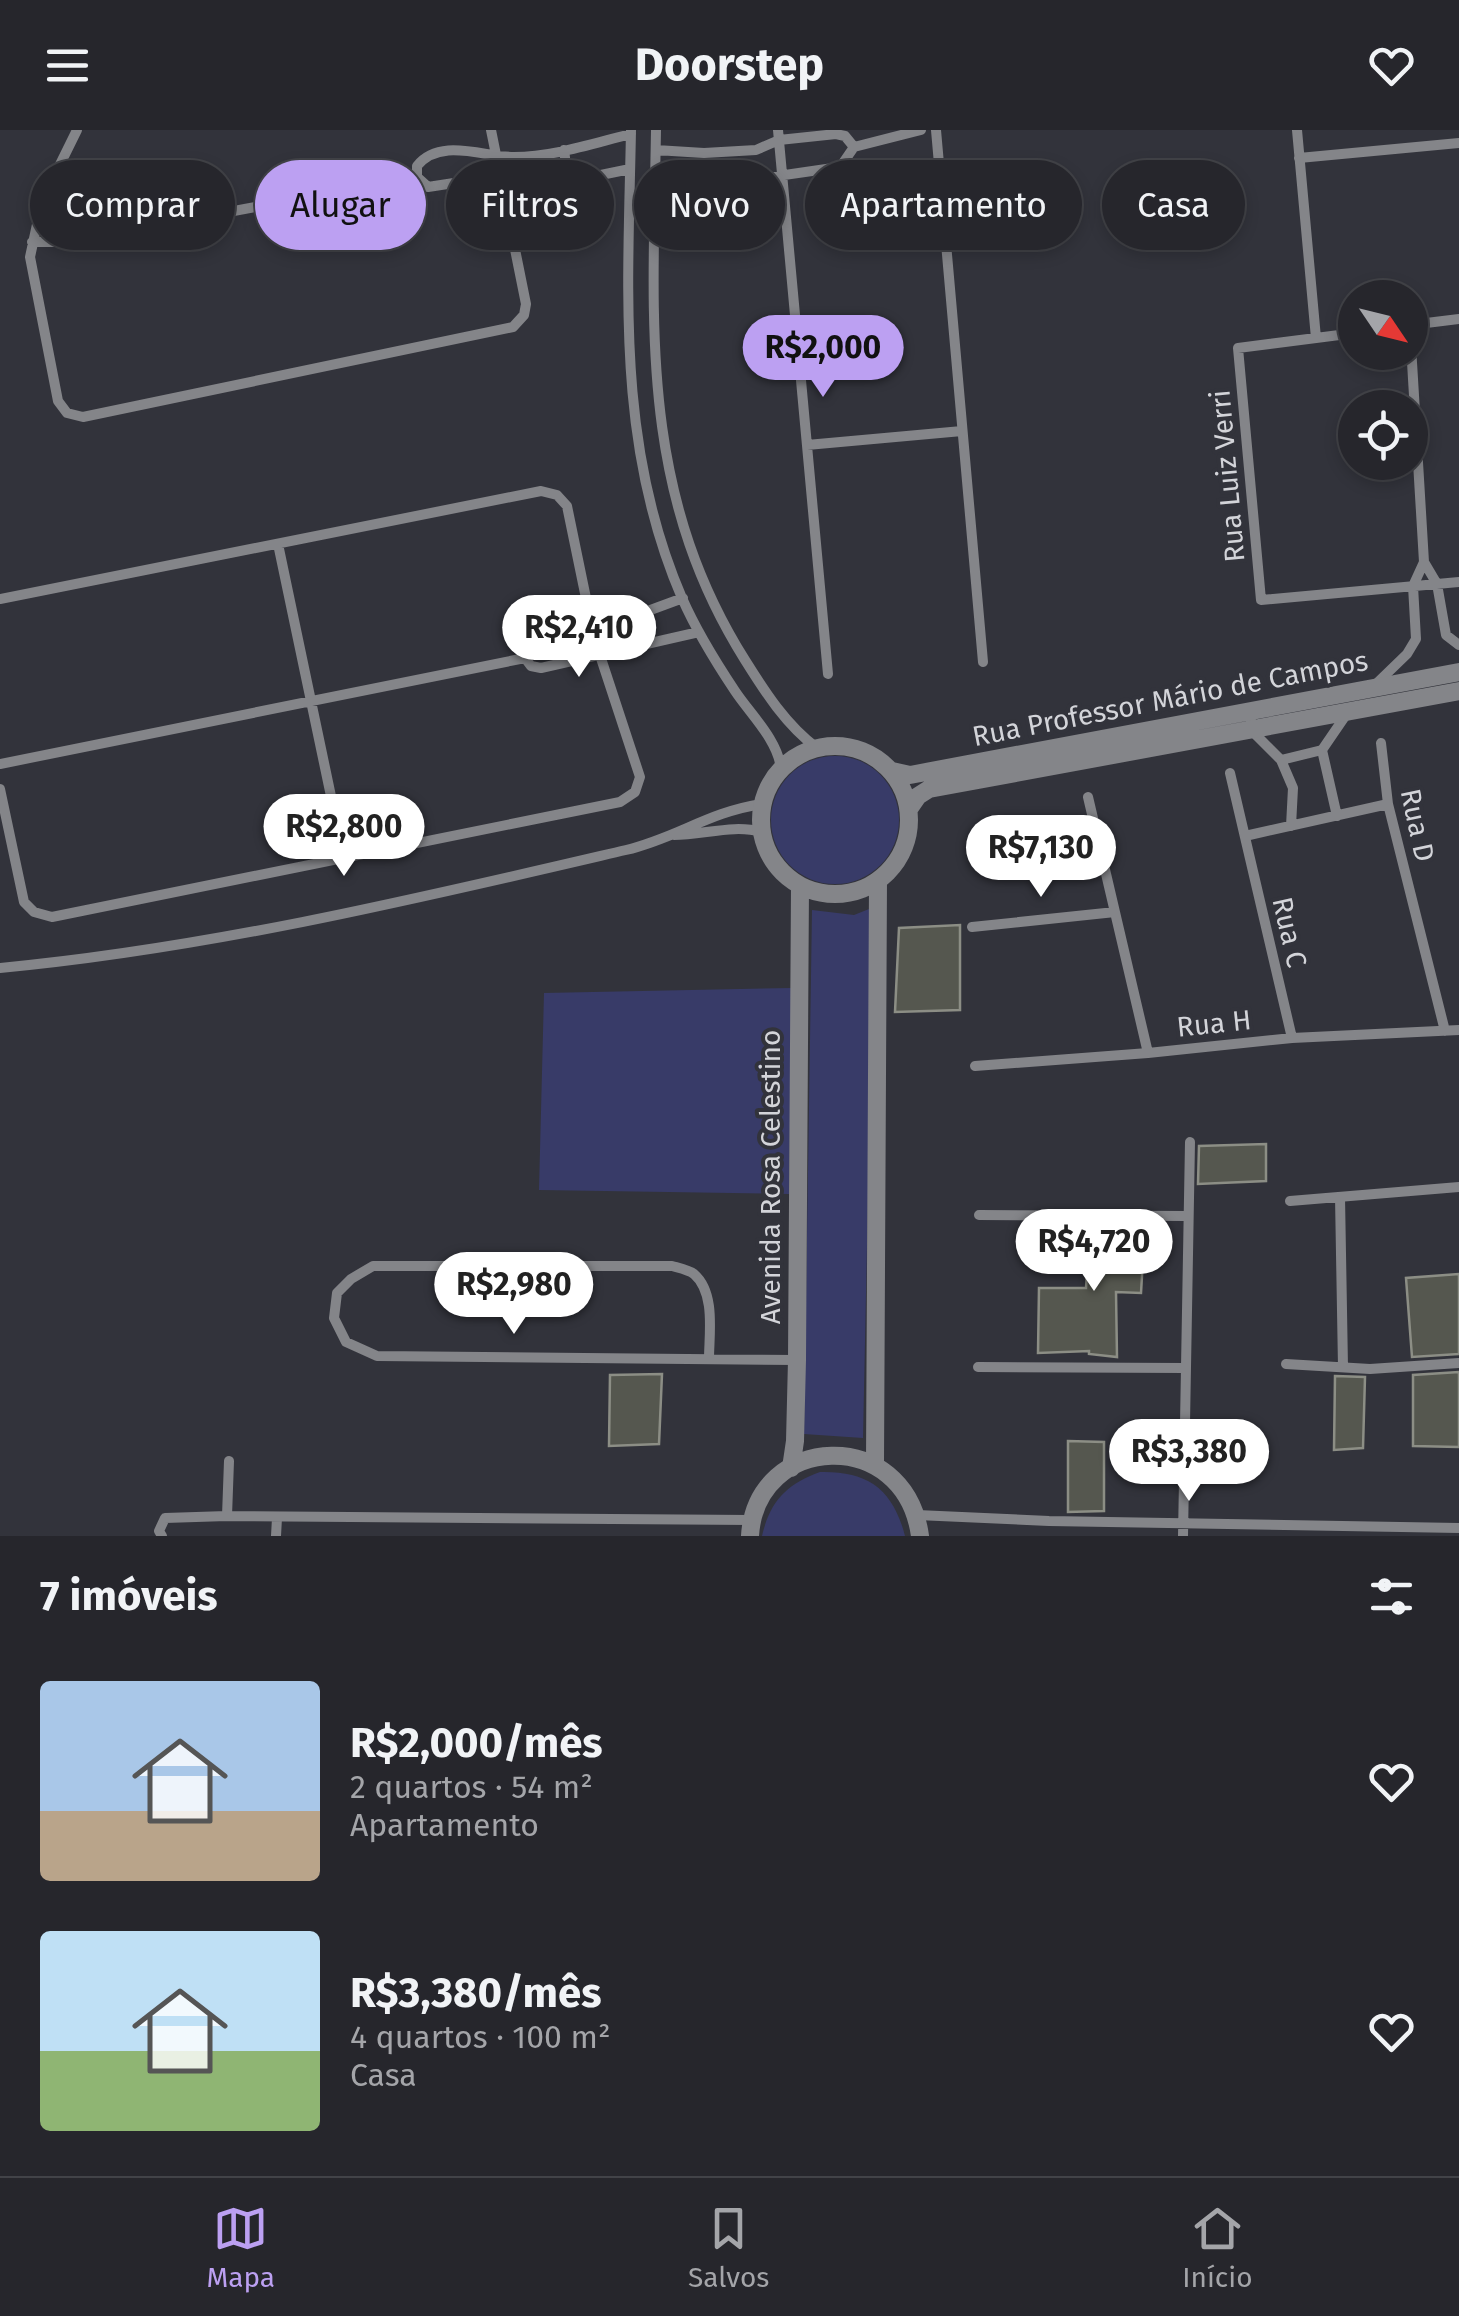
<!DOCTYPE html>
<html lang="pt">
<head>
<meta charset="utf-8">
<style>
  :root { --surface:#26262c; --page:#2e2e34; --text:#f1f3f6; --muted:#a4a5a9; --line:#424348; --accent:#bca0f2 }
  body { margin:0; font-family:"Fira Sans",sans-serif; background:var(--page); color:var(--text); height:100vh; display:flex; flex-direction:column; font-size:38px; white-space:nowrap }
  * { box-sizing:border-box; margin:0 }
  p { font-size:32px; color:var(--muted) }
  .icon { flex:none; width:55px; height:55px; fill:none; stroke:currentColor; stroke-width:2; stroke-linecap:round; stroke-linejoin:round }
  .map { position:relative; height:1406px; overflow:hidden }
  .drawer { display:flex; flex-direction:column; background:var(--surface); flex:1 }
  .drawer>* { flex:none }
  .guide { position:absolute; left:30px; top:30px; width:1400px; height:90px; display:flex; gap:20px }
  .needle { width:65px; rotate:125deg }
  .fabs { position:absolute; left:1338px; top:150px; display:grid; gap:20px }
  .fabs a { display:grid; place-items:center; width:90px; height:90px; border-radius:50%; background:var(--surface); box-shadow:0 5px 15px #0003,0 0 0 2px var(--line); font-size:50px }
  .price { position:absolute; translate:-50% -85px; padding:0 22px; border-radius:35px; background:#fff; color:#222; font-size:32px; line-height:65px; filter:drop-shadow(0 2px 5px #0008) }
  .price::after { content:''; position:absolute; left:50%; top:60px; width:30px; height:22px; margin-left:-15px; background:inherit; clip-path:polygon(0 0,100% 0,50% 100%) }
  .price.selected { background:var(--accent); color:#111 }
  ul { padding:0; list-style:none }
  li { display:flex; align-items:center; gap:30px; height:250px; padding:0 40px }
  li span { display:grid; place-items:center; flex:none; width:280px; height:200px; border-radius:10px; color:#555 }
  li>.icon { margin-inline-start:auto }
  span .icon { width:120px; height:120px; fill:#fffc; stroke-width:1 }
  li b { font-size:42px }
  h2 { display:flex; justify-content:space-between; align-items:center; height:120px; padding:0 40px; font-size:42px }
  .pill { padding:0 35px; border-radius:45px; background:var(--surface); box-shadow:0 5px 15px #0003,0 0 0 2px var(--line); font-size:35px; line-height:90px }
  .pill.selected { background:var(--accent); color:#111 }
  header { display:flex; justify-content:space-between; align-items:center; height:130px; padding:0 40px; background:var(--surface); font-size:45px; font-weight:700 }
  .dock { display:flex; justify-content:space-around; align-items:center; height:140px; border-top:2px solid var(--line); background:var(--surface); font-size:28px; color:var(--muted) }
  .dock a { display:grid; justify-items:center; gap:5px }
  .dock .selected { color:var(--accent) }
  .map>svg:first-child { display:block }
  .green { fill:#383b68 }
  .building { fill:#55574f; stroke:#8c8e85; stroke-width:2.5 }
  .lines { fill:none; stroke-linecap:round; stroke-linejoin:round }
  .minor { stroke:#848589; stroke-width:10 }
  .tertiary { stroke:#848589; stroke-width:18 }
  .labels { text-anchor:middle; stroke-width:8; stroke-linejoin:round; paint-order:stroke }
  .street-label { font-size:28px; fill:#d3d4d9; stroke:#32333b }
</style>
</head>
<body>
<header><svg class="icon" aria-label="menu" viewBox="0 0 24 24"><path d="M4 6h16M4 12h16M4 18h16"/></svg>Doorstep<svg class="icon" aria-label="heart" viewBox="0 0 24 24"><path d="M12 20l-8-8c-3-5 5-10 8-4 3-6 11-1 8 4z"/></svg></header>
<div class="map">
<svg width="1459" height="1406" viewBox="0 0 1459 1406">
  <rect width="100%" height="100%" fill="#32333b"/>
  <path class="green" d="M771 690a64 64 0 1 1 128 0a64 64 0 1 1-128 0Z
    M874 777 863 1308 804 1304 812 780 854 785Z
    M792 858 789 1064 539 1060 544 863Z
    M820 1342C868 1341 893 1359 905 1406H762C770 1371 787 1354 820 1342Z"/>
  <path class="building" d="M960 795V880L895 882 899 798Z
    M1266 1014V1051L1198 1054 1199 1016Z
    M1090 1094 1145 1095 1141 1163 1116 1162 1117 1227 1089 1224V1221L1038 1223 1039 1158H1086Z
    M1459 1144V1224L1412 1227 1406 1148Z
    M1459 1242V1317L1413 1316V1245Z
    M662 1244 659 1314 609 1316 610 1245Z
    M1335 1246 1365 1247 1363 1318 1334 1320Z
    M1068 1311 1104 1312V1381L1068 1382Z"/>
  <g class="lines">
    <path class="minor" d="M77 0 42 71 30 127 58 271 67 283 83 287 513 197 524 185 526 174 491 0
      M631 0C628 162 616 315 682 468 696 500 715 531 735 561 751 585 777 609 781 638
      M656 0C653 192 638 360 745 530 765 562 786 595 817 618
      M778 0 828 544
      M936 0 983 532
      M1297 0 1316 208
      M564 20 568 51
      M656 20 704 23 756 20 779 10 836 4 845 6 854 17
      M704 23 714 38 708 56
      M1299 28 1459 13
      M417 47V36C440 7 484 27 514 27 553 27 594 13 631 4
      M417 47 428 57 480 49 528 60 630 39
      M655 59 708 56 833 38 843 33 854 17 921 0
      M32 112H67L417 47
      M1410 195 1459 189
      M1410 199 1424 432 1437 454 1446 505 1459 515
      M1355 203 1238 218 1261 470 1459 452
      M807 315 962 301
      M278 414 344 728
      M0 469 541 361 557 365 567 376 594 507 640 647 635 662 620 672 52 787 34 782 24 772 0 659
      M645 482 651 512
      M525 528 531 536 541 538 699 502
      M525 528V517L533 510 645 482 683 468
      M1377 553 1407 524 1416 509 1413 456 1424 432
      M1250 581 1252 601 1281 630 1322 620 1348 582
      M1381 613 1388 674 1445 901
      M1322 620 1337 686
      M1281 630 1293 658 1291 696
      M0 634 525 528
      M1230 643 1292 908
      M1088 667 1148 923
      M674 705C703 705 734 694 761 702
      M1245 706 1388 674
      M972 797 1115 782
      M0 838C211 818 420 768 626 720 677 708 708 682 762 674
      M975 936 1148 923 1292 908 1459 900
      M1340 1067 1343 1237
      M1290 1071 1459 1057
      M979 1085 1188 1086
      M709 1229C709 1204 716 1163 694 1144 689 1140 679 1138 672 1136H373L351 1149 337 1163 334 1188 346 1212 377 1226 797 1230
      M1286 1234 1370 1239 1459 1233
      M978 1237 1185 1238
      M917 1385 1049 1391 1459 1398
      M227 1386 229 1331
      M162 1406 159 1401 165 1388 227 1386 751 1390
      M276 1406 277 1388
      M1183 1406 1190 1012"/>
    <path class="tertiary" d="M761 690a74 74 0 1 1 148 0a74 74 0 1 1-148 0Z
      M892 641 910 645 1459 542
      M909 679 918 666 929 659 1459 561
      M875 1333 878 751
      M791 1338 795 1311 797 1230 800 756
      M750 1406C756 1303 905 1295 920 1406"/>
  </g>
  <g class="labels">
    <g class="street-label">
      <text transform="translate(1227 346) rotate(-95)" y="10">Rua Luiz Verri</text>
      <text transform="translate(1170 568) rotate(-11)" y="10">Rua Professor Mário de Campos</text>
      <text transform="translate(1418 695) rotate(78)" y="10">Rua D</text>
      <text transform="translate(1290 802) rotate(77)" y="10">Rua C</text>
      <text transform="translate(1214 893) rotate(-6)" y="10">Rua H</text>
      <text transform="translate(770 1047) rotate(-90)" y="10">Avenida Rosa Celestino</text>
    </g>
  </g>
</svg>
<div class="fabs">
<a><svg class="needle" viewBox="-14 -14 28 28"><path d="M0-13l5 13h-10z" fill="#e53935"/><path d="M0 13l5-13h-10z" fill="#a4a5a9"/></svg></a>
<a><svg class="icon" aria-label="locate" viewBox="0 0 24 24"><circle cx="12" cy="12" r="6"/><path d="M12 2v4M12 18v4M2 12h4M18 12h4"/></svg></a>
</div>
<b class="price selected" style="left:823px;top:270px">R$2,000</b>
<b class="price" style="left:579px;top:550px">R$2,410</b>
<b class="price" style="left:344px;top:749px">R$2,800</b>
<b class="price" style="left:1041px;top:770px">R$7,130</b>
<b class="price" style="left:1094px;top:1164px">R$4,720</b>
<b class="price" style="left:514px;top:1207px">R$2,980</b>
<b class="price" style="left:1189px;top:1374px">R$3,380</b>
<div class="guide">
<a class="pill">Comprar</a>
<a class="pill selected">Alugar</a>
<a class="pill">Filtros</a>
<a class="pill">Novo</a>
<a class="pill">Apartamento</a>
<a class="pill">Casa</a>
</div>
</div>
<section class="drawer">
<h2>7 imóveis<svg class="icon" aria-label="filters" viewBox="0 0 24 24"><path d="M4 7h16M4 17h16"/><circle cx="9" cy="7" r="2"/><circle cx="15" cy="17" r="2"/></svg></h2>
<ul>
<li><span style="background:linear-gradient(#a9c7e8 65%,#b9a48a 0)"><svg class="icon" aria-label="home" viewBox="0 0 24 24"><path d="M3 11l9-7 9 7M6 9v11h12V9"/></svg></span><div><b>R$2,000/mês</b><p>2 quartos · 54 m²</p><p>Apartamento</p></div><svg class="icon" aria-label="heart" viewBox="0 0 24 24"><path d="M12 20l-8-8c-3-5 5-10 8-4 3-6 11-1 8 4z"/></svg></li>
<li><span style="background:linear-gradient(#bfe0f5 60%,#8fb573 0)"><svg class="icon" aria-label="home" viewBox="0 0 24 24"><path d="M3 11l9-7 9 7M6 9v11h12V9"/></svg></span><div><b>R$3,380/mês</b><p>4 quartos · 100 m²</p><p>Casa</p></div><svg class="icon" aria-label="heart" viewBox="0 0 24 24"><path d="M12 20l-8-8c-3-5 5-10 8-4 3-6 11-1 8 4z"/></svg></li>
</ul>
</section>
<nav class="dock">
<a class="selected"><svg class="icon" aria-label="map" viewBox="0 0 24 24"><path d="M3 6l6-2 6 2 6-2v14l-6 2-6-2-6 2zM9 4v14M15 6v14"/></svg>Mapa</a>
<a><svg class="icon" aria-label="saved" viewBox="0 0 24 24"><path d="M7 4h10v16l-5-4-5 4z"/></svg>Salvos</a>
<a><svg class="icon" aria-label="home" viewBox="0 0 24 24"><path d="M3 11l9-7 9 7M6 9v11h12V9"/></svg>Início</a>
</nav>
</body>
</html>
